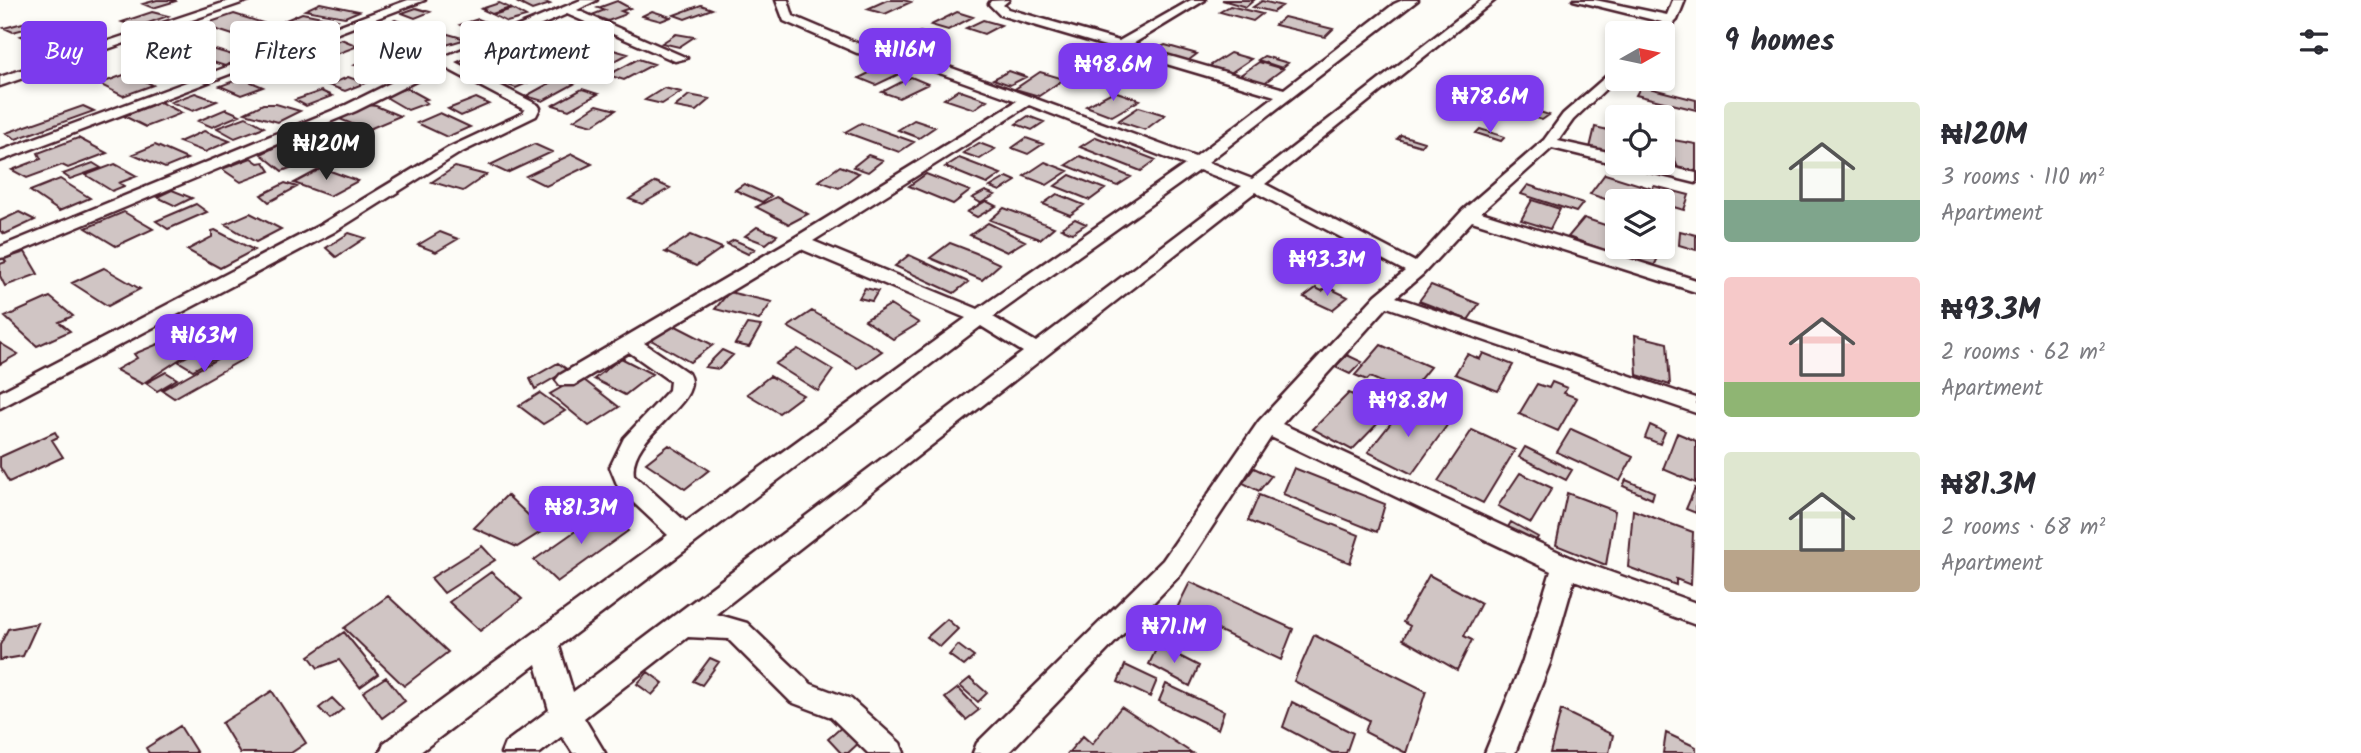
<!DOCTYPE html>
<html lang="en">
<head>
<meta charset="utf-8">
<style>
  :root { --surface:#fff; --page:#f2f2f3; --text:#2b2b33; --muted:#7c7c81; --accent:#7c3aed }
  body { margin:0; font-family:Kalam,sans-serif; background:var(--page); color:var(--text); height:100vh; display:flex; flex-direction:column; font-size:26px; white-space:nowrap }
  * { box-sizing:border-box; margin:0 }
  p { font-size:23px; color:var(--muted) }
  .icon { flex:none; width:38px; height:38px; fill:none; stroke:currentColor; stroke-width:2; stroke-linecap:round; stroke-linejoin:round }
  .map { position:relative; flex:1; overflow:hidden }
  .side { display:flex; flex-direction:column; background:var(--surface); width:665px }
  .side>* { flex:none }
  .hud { position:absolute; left:21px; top:21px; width:665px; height:63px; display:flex; gap:14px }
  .needle { width:46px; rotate:81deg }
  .tools { position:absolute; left:1605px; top:21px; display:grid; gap:14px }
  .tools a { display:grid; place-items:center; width:70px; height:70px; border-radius:7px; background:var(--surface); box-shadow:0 4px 10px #0003; font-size:35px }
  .price { position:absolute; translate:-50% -60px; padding:0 16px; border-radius:14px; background:var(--accent); color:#fff; font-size:23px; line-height:46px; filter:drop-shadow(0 2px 4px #0008) }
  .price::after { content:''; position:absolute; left:50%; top:42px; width:21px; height:16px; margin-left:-10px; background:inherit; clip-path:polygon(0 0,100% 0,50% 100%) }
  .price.on { background:#222; color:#fff }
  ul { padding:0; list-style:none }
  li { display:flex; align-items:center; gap:21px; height:175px; padding:0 28px }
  li span { display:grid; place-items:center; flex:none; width:196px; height:140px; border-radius:7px; color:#555 }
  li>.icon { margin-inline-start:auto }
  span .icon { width:84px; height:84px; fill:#fffc; stroke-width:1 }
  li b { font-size:30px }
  h2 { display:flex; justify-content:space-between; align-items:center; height:84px; padding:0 28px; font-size:30px }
  .tag { padding:0 24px; border-radius:7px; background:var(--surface); box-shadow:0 4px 10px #0003; font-size:24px; line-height:63px }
  .tag.on { background:var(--accent); color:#fff }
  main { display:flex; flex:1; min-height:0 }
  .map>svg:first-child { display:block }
  .building { fill:#d0c5c4; stroke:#4a1f2b; stroke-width:2 }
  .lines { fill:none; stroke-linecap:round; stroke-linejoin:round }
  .minor-casing { stroke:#4a1f2b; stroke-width:5 }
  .minor { fill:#fdfcf7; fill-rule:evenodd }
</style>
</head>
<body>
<main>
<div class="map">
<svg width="1696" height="753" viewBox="0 0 1696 753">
  <rect width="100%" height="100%" fill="#fdfcf7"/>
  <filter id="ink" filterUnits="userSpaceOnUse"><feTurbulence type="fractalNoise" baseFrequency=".0143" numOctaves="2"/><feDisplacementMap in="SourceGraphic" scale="14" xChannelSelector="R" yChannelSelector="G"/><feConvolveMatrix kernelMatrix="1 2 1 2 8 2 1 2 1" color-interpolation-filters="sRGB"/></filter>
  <g filter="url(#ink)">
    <path class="building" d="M157 0H175L176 1 153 8 143 4Z
      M528 0H541L550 4 532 10 518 3Z
      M887 0H903L911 2 885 14 867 9Z
      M1222 0H1254L1246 7Z
      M617 1 630 8 621 11 626 13 624 15 608 21 592 15 605 10 598 8Z
      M1262 1 1282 6 1273 12 1253 7Z
      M320 3 359 11 345 17 305 10Z
      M499 3 510 8 492 14 481 9Z
      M701 5 712 9 685 19 674 15Z
      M1230 6 1262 14 1253 21 1220 12Z
      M416 8 430 12 415 18 402 13Z
      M512 9 526 17 507 22 493 15Z
      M652 11 671 17 661 21 642 16Z
      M152 12 168 16 137 27 122 22Z
      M957 12 973 17 948 30 931 25Z
      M302 13 337 20 322 27 286 20Z
      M234 14 273 26 257 37 242 38 202 25Z
      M1284 17 1333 29 1325 37 1275 25Z
      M478 19 498 27 480 34 460 25Z
      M395 20 420 29 401 36 376 27Z
      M983 20 1001 25 984 34 966 28Z
      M30 21 39 25 13 32 4 28Z
      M47 28 68 36 42 45 21 36Z
      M284 29 305 34 293 39 272 35Z
      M437 31 466 39 446 45 421 38Z
      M920 32 934 37 921 43 906 38Z
      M530 33 552 40 544 44 522 37Z
      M173 34 191 42 174 48 156 40Z
      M676 34 694 37 679 47 662 43Z
      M563 37 576 41 559 49 546 46Z
      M341 39 358 46 326 58 309 51Z
      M154 42 179 56 151 65 129 53 137 50 132 48Z
      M394 45 430 54 415 62 379 53Z
      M1165 45 1197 54 1185 63 1150 52Z
      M516 46 545 59 526 67 497 53Z
      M212 49 243 58 225 66 194 56Z
      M610 49 628 54 600 69 582 63Z
      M1230 53 1251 59 1229 74 1208 67Z
      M433 54 442 57 423 66 414 63Z
      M303 55 325 63 306 71 284 62Z
      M182 56 199 62 164 75 147 68Z
      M492 56 513 67 492 75 471 63Z
      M555 56 574 62 563 67 544 61Z
      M1264 56 1288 63 1282 68 1258 60Z
      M371 57 397 62 381 70 355 65Z
      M638 59 654 64 624 80 608 75Z
      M1259 62 1283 69 1263 84 1239 76Z
      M578 65 599 72 590 76 566 68Z
      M883 66 901 73 876 85 859 78Z
      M533 67 549 73 516 88 500 82Z
      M1009 71 1026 77 1010 85 993 79Z
      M1040 72 1064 79 1039 96 1015 89Z
      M129 73 153 85 123 96 99 84Z
      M568 73 585 78 543 101 526 96Z
      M348 77 365 83 345 91 328 85Z
      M911 77 928 84 899 98 882 92Z
      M242 78 263 87 241 95 220 86Z
      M1641 86 1696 100V110L1636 95Z
      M407 88 427 99 423 100 427 103 408 110 384 96Z
      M664 88 681 92 662 104 645 100Z
      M582 89 598 94 569 110 553 105Z
      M958 90 987 100 974 109 944 99Z
      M321 91 332 96 306 106 295 100Z
      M1114 91 1140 100 1112 116 1086 106Z
      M195 93 217 101 193 111 171 102Z
      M689 95 710 99 696 111 675 107Z
      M476 98 489 104 461 116 448 109Z
      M160 102 182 113 146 127 124 116Z
      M263 104H276L300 111 278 122 245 113Z
      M367 105 376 106 400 116 367 130 337 118Z
      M597 105 616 110 593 125 574 120Z
      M83 106 94 111 16 139 6 133Z
      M1522 106 1549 115 1542 120 1515 112Z
      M1139 107 1165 115 1145 130 1118 121Z
      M226 109 240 115 212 127 198 121Z
      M440 113 470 127 447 137 417 123Z
      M1028 116 1044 122 1032 130 1016 124Z
      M246 117 264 127 235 138 217 128Z
      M914 120 935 127 919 138 898 130Z
      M861 123 914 142 899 152 845 132Z
      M327 126 351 136 329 145 305 135Z
      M1595 127 1617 132V155L1590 148Z
      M1480 129 1505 137 1501 141 1476 133Z
      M204 131 230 141 205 152 179 142Z
      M359 135 364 138 339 149 333 146Z
      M1401 135 1424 142 1421 146 1397 139Z
      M1096 137 1156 160 1141 171 1080 147Z
      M78 138 107 153 68 168 62 165 27 178 12 170 41 159 38 153Z
      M1026 138 1043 144 1028 154 1012 148Z
      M1662 138 1696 144V171L1678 168 1672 154 1663 152Z
      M287 141 311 160 282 171 261 154Z
      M979 143 995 149 980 159 963 153Z
      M534 144 552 152 507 173 490 165Z
      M155 145 187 159 165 168 133 154Z
      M572 154 592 164 546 186 526 176Z
      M868 155 883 160 868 172 853 167Z
      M1080 156 1131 177 1117 186 1066 165Z
      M251 158 258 163 264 162 270 171 241 182 222 169Z
      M959 158 1001 174 987 184 945 167Z
      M1045 162 1068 171 1047 185 1024 176Z
      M93 163 101 168 70 179 63 174Z
      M115 164 137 176 119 183 124 186 112 191 86 175Z
      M840 166 859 173 839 188 819 181Z
      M455 167 486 175 463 191 432 182Z
      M322 168 358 181 330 196 294 183Z
      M926 174 970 191 953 204 909 186Z
      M1605 174 1650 188 1642 201 1617 203 1590 194Z
      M1070 175 1105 189 1090 200 1055 186Z
      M1007 177 1016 181 1000 191 990 187Z
      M60 179 90 198 59 211 30 191Z
      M656 182 670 188 642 204 629 199Z
      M285 183 297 187 269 202 261 195Z
      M744 184 771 196 762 202 735 190Z
      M1528 185 1583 203 1576 212 1521 194Z
      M1654 186 1689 195 1684 210 1649 200Z
      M172 190 192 198 176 206 157 197Z
      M985 191 995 195 981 203 972 198Z
      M1057 194 1084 205 1070 215 1043 204Z
      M776 197 808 214 789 224 756 207Z
      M1532 200 1560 209 1550 229 1521 220Z
      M986 201 996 206 977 217 967 212Z
      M196 204 207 212 168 229 156 221Z
      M1004 208 1054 227 1040 239 990 220Z
      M19 212 35 220 5 234 0 231V221Z
      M124 212 153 229 116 246 86 228Z
      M250 213 281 229 256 242 225 224Z
      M1584 218 1617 229V238L1607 251 1568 237Z
      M1075 219 1086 224 1072 233 1061 228Z
      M988 223 1025 241 1007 252 970 235Z
      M757 227 777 235 766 244 745 236Z
      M215 230 254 250 220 268 187 250 212 237V231Z
      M1680 231 1696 235V250L1679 245Z
      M440 232 458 239 436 252 418 245Z
      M349 233 365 238 336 257 326 248Z
      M691 235 722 248 696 266 665 252Z
      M1662 238 1667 239 1654 266 1616 254 1620 247H1662Z
      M734 240 755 249 748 254 727 244Z
      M950 243 976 253 1000 264 982 280 930 258Z
      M25 252 38 274 5 286 0 276V264L6 262 4 259Z
      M909 255 968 282 954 293 895 266Z
      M104 268 140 289 108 306 72 283Z
      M1431 285 1479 304 1468 320 1419 301Z
      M1327 287 1348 297 1332 310 1304 297 1316 288 1322 291Z
      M865 288 878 291 872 301 859 298Z
      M729 292 772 302 759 320 715 309Z
      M50 297 73 316 59 322 70 331 37 346 5 317Z
      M890 305 919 323 893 339 865 320Z
      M812 311 882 351 858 368 788 327Z
      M747 324 761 326 749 347 735 344Z
      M674 325 713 345 690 362 651 340Z
      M182 334 203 344 142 384 116 370 137 358 134 354Z
      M1635 335 1667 343 1670 385 1637 375Z
      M0 343 18 354 0 364Z
      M1381 345 1430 367 1408 394 1370 377 1367 380 1355 375Z
      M200 349 214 358 193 370 178 361Z
      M798 349 833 370 818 391 775 364Z
      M233 350 245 358 174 398 162 390Z
      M722 350 733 355 719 369 705 367Z
      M1483 353 1513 365 1498 391 1455 374 1467 354 1480 359Z
      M1347 355 1362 362 1350 374 1335 367Z
      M621 358 652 374 625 395 594 379Z
      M558 363 568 370 535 389 530 379Z
      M166 372 177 379 157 391 146 383Z
      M770 376 803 395 779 413 747 394Z
      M580 377 619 407 589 426 550 394Z
      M1552 382 1567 388 1564 393 1577 398 1558 431 1519 414 1537 384 1549 388Z
      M540 393 565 411 543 424 519 406Z
      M1349 393 1388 413 1352 450 1313 429Z
      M1406 404 1448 424 1412 474 1368 452Z
      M1650 425 1665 432 1660 444 1645 438Z
      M1571 429 1633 457 1620 481 1557 452Z
      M1472 430 1515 450 1483 503 1438 481Z
      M55 432 58 437 52 440 63 457 9 482 0 467V457Z
      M1677 433 1696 441V483L1663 469Z
      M669 445 709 470 685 489 646 463Z
      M1525 447 1572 470 1566 480 1519 457Z
      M1254 468 1271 476 1259 491 1243 483Z
      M1294 468 1385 504 1377 532 1283 494Z
      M1520 473 1552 488 1531 523 1498 506Z
      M1626 480 1654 492 1652 499 1623 486Z
      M1695 488 1696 489V513L1686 509Z
      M1567 493 1615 511 1606 565 1556 545Z
      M507 495 544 530 517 547 474 528Z
      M1259 495 1359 535 1350 563 1248 521Z
      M1633 510 1693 532 1691 585 1676 579V585L1628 567Z
      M604 511 628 531 557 582 534 560Z
      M1511 522 1538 537 1532 547 1505 532Z
      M482 546 495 560 444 593 431 578Z
      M491 572 522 599 480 631 449 602Z
      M1429 575 1481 603 1464 636 1472 640 1457 670 1403 639 1410 626 1403 622Z
      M1190 582 1293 629 1281 660 1176 610Z
      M388 596 448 652 404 686 344 628Z
      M947 619 958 629 940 647 927 637Z
      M38 623 23 656 0 660V645L8 629Z
      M344 632 378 674 360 687 339 660 318 668 309 656Z
      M1314 635 1426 691 1406 753 1365 732 1369 720 1294 681Z
      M958 645 974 657 964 666 949 655Z
      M1158 645 1199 666 1190 686 1149 664Z
      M710 658 719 662 702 685 693 681Z
      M1125 665 1157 680 1150 697 1118 682Z
      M648 672 663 683 652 695 637 684Z
      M386 677 405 701 382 718 363 692Z
      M970 678 987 693 978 702 960 686Z
      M1166 684 1224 711 1218 729 1159 701Z
      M958 688 979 710 966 720 945 698Z
      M272 691 306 743 291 753H240L222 723Z
      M332 698 343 709 330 719 319 708Z
      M1292 702 1353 733 1346 753H1332L1283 727Z
      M1121 707 1192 753H1068L1083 736 1092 744Z
      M1561 710 1613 735 1609 753H1550Z
      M844 725 861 741 848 753H841L828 739Z
      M180 726 197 753H149L146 748Z
      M1666 733 1696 747V753H1663Z"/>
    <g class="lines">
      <defs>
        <path id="minor" d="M232 0H250L0 86V77Z
          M408 0H425L0 161V151Z
          M581 0H597L577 10 687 58 675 61 567 14 455 62 538 105 540 108 536 116 458 154 334 232 0 408V392L322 224 448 148 523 113 525 110 444 67 356 111 6 257 0 258V247L346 105 439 59Z
          M776 0H788L793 16 864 46 905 51 1195 157 1275 96 1000 15 989 4 991 1 1009 0 1003 5 1008 9 1119 41 1191 0H1205L1131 45 1284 89 1394 4 1403 0H1418L1208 162 1252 179 1482 0H1495L1265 184 1415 262 1463 210 1544 140 1563 114 1617 67V78L1573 120 1558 141 1617 154V163H1621L1617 164 1552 148 1481 212 1696 280V292L1472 221 1423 274 1396 297 1696 398V413L1387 307 1282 424 1574 559 1696 603V625L1574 580 1550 663 1515 753H1485L1522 663 1551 571 1271 437 1181 574 1008 753H973L977 743 1163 560 1259 421 1376 295 1405 271 1255 192 716 614 747 623 811 684 851 699 900 743 904 753H868L831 717 791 702 728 639 688 637 584 718 605 753H573L562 736 540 753H501L505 743 549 710 536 664 419 753H380L384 743 668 535 619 489 610 467 624 438 669 390 670 381 629 352 574 385H560L556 380 560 375 794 238 1017 101 898 58 857 53 784 21ZM1029 105 1185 165 978 309 813 241ZM1199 170 1242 186 1036 342 993 317ZM801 249 966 318 686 522 634 475C627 435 707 402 688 373L644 343ZM981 326 1023 352 573 692 559 646Z
          M1573 0H1595L1667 15 1673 0H1685L1677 20 1662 35 1651 33 1662 22Z
          M1625 163H1652L1696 173V183L1627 166Z"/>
      </defs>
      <use href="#minor" class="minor-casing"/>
      <use href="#minor" class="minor"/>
    </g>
  </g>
</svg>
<div class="tools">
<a><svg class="needle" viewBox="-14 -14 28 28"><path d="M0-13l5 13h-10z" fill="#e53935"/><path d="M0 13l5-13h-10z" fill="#7c7c81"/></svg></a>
<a><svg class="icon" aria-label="locate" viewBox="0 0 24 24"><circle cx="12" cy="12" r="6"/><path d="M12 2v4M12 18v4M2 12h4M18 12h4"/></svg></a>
<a><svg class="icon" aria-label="layers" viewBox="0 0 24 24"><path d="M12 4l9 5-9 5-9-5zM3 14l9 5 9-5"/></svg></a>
</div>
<b class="price" style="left:905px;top:88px">₦116M</b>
<b class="price" style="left:1113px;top:103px">₦98.6M</b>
<b class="price" style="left:1490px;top:135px">₦78.6M</b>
<b class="price on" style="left:326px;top:182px">₦120M</b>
<b class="price" style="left:1327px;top:298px">₦93.3M</b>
<b class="price" style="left:204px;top:374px">₦163M</b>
<b class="price" style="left:1408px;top:439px">₦98.8M</b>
<b class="price" style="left:581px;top:546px">₦81.3M</b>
<b class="price" style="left:1174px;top:665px">₦71.1M</b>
<div class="hud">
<a class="tag on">Buy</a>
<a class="tag">Rent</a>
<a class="tag">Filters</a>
<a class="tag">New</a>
<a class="tag">Apartment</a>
</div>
</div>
<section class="side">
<h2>9 homes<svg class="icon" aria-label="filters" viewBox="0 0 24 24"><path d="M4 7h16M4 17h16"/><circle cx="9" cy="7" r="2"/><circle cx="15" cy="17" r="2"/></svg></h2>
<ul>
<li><span style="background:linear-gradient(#dfe7d0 70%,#7fa58c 0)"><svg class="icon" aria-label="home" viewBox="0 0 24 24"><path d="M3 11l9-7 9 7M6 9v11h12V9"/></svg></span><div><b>₦120M</b><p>3 rooms · 110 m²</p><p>Apartment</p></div></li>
<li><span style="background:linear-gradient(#f6c9c9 75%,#8fb573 0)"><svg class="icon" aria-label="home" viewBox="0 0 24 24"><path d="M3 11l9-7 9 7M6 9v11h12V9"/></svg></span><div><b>₦93.3M</b><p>2 rooms · 62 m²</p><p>Apartment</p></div></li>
<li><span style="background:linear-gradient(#dfe7d0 70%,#b9a48a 0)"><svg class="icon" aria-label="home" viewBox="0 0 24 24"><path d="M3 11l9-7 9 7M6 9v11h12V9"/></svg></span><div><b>₦81.3M</b><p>2 rooms · 68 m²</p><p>Apartment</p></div></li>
</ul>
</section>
</main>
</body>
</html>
